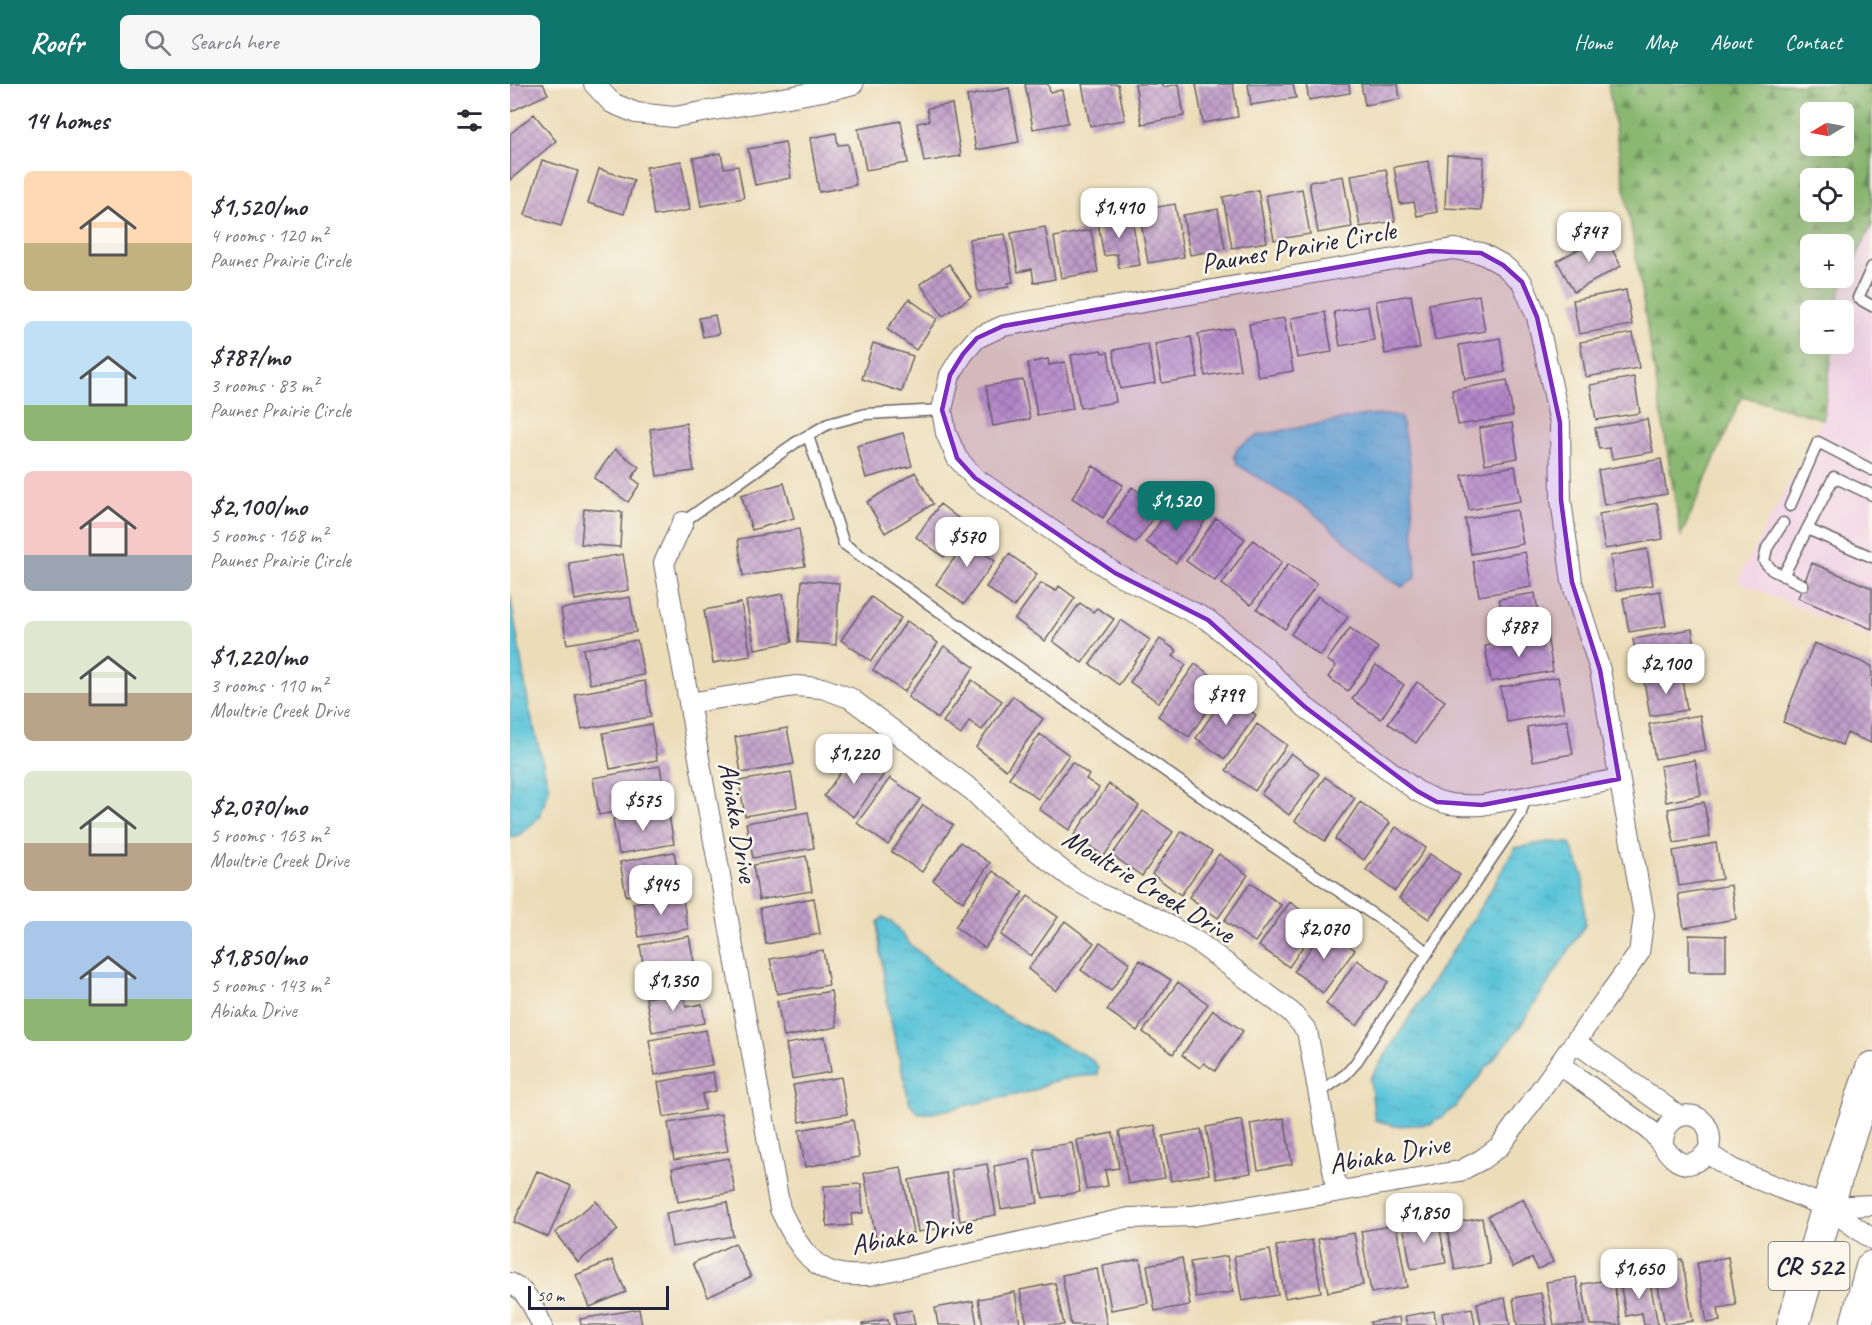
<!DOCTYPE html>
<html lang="en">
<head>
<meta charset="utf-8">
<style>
  :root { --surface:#fff; --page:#f7f7f7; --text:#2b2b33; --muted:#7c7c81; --accent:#0f766e }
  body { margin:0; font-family:Caveat,sans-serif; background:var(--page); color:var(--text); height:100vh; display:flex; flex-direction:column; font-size:22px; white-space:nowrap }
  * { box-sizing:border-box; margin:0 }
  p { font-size:20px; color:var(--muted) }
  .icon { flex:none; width:33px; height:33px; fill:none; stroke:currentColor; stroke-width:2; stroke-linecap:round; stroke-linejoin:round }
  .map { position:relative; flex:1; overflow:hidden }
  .drawer { display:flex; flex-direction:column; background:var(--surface); width:510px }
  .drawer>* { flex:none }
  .needle { width:39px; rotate:260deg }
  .fabs { position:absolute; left:1290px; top:18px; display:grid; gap:12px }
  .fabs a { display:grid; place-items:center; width:54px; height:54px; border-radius:9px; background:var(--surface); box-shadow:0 6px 24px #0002; font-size:30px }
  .scale { position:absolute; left:18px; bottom:15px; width:141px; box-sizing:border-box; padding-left:6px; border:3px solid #22223b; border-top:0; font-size:16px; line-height:21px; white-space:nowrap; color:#22223b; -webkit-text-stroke:4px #fbf7ec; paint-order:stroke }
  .price { position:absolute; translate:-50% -51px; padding:0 14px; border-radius:12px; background:#fff; color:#222; font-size:20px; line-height:39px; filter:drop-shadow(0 2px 3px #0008) }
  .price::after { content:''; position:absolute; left:50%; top:36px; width:18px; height:14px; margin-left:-9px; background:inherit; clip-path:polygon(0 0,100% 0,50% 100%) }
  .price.active { background:var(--accent); color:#fff }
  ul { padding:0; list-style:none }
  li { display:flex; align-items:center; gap:18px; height:150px; padding:0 24px }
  li span { display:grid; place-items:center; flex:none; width:168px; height:120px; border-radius:9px; color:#555 }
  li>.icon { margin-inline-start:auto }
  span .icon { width:72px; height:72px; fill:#fffc; stroke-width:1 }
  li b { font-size:26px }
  h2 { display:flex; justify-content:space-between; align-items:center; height:72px; padding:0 24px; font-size:26px }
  header { display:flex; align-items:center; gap:36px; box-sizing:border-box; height:84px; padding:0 30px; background:var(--accent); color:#fff }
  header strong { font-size:28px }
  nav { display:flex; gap:33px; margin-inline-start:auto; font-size:21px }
  .search { width:420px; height:54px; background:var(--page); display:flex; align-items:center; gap:15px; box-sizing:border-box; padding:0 21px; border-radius:9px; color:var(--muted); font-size:22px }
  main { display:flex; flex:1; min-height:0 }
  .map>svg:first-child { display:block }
  .built { fill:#f0d0e5 }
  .forest { fill:url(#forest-firs); stroke:#566d56; stroke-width:1.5; fill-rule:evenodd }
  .water { fill:url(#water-ripples); stroke:#3f738a; stroke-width:1.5 }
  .building { fill:url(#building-cross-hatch) }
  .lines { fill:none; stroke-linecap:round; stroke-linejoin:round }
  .service-casing { stroke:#696367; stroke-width:13 }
  .minor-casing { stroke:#696367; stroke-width:22 }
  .primary-casing { stroke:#696367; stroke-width:34 }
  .service { stroke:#fff; stroke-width:10 }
  .minor { stroke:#fff; stroke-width:20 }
  .primary { stroke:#fff; stroke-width:32 }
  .marked { fill:#7b2cbf; fill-opacity:0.2; stroke:#7b2cbf; stroke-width:4.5; stroke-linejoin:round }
  .labels { text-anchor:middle; stroke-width:5; stroke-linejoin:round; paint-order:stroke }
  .shield { fill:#fbf7ec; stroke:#636270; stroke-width:1.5 }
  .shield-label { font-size:27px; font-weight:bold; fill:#22223b }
  .street-label { font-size:28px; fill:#22223b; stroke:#fbf7ec }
</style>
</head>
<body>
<header>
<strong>Roofr</strong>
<div class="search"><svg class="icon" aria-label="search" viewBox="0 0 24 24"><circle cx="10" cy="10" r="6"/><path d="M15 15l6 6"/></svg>Search here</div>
<nav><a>Home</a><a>Map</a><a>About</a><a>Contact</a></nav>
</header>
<main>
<section class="drawer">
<h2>14 homes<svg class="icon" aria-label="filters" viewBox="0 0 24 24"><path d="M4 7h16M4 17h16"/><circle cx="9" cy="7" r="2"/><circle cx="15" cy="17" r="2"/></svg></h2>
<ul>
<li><span style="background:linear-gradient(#ffd9b3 60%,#c2b280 0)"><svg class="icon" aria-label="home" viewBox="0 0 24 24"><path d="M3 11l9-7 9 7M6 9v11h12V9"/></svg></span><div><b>$1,520/mo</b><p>4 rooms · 120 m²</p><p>Paunes Prairie Circle</p></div></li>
<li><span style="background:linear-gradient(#bfe0f5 70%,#8fb573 0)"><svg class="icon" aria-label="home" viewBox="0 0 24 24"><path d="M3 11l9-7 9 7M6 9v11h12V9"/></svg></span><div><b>$787/mo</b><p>3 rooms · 83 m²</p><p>Paunes Prairie Circle</p></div></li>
<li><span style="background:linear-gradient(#f6c9c9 70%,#9aa5b1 0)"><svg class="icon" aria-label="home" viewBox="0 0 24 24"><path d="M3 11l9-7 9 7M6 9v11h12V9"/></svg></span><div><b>$2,100/mo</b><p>5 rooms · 168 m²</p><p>Paunes Prairie Circle</p></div></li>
<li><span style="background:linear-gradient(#dfe7d0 60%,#b9a48a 0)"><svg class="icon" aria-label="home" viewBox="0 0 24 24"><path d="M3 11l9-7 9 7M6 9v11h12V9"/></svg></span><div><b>$1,220/mo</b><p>3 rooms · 110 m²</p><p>Moultrie Creek Drive</p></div></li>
<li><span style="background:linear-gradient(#dfe7d0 60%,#b9a48a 0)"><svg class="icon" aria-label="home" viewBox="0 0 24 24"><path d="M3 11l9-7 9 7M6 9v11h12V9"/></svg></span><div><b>$2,070/mo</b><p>5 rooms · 163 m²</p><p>Moultrie Creek Drive</p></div></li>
<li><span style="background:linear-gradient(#a9c7e8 65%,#8fb573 0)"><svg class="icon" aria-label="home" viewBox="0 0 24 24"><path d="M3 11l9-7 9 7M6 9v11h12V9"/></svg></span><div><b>$1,850/mo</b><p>5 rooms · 143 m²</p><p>Abiaka Drive</p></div></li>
</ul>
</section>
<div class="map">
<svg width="1362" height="1241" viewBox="0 0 1362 1241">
  <defs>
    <pattern id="forest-firs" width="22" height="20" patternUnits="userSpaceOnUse" patternTransform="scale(1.5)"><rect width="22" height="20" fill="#8ab871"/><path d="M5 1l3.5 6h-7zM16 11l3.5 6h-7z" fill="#70955e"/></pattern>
    <pattern id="water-ripples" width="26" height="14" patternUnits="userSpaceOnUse" patternTransform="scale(1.5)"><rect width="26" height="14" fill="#5cc4d9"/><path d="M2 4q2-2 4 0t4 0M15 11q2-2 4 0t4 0" fill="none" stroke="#50a8bb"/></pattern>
    <pattern id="building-cross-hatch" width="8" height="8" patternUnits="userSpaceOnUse" patternTransform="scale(1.5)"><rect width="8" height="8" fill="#bf9cc8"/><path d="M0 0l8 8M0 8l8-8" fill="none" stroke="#9b7fa4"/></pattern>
  </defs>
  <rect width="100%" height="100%" fill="#fbf7ec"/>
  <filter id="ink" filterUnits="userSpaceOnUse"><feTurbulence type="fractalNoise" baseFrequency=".0167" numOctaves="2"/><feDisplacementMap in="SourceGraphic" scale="12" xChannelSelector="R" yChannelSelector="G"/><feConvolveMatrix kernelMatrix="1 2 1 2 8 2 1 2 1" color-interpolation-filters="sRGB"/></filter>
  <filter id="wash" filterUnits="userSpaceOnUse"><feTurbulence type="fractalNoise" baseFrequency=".008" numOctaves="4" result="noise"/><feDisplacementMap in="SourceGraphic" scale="24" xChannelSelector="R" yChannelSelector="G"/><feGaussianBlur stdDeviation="1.35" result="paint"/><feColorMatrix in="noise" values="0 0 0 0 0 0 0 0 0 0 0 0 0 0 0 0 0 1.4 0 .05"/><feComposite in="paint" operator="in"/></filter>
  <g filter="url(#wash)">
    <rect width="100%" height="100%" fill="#ecddb9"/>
    <path class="built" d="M1362 141V555L1227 497 1313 335 1323 260H1334V226H1327L1329 210Z"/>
    <path class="forest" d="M1098 0H1362V140L1330 208 1327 226H1300V260H1323L1313 335 1232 312 1171 452ZM1300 28H1334V62H1300ZM1300 94H1334V128H1300ZM1300 160H1334V194H1300Z"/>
    <path class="water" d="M856 331H883L891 334 900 380 906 493 892 503 875 492 801 427 728 381 724 372 728 363 749 351Z
      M0 509 19 624 39 704 30 732 12 749 0 754Z
      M1037 758 1060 759 1073 792 1075 841 1009 944 944 1024 921 1040 885 1042 865 1036 860 995 975 816 1005 764Z
      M373 833 382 838 400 860 456 909 507 938 580 974 588 983 587 991 563 993 540 998 523 1007 422 1029H408L399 1018 378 924 368 847V838Z"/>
    <g id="blocks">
      <path class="building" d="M0 0H33L38 10 0 28Z
        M515 0H538L540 8 552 6 558 39 523 45Z
        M572 0H608L615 36 580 42Z
        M625 0H653L654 3 669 0 674 32 632 40Z
        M686 0H723L728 33 693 39Z
        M738 0H783L786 14 741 21Z
        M796 0H839L840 9 799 16Z
        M851 0H888L890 15 855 21Z
        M499 4 509 58 466 66 457 12Z
        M442 20 451 72 414 78 407 39 419 37 417 24Z
        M24 30 46 57 0 96V50Z
        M391 37 398 79 356 86 348 45Z
        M326 49 328 61 338 60 346 101 309 108 300 54Z
        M275 58 281 94 245 101 238 65Z
        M211 69 214 84 228 82 234 114 191 122 183 74Z
        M937 71 974 73 971 126 935 124Z
        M32 76 68 87 51 142 15 131Z
        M171 77 180 126 144 132 136 83Z
        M918 77 927 128 907 132 904 118 890 120 884 83Z
        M89 85 124 96 114 130 78 119Z
        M876 85 885 137 850 143 841 91Z
        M833 92 842 143 808 149 799 98Z
        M792 105 800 150 764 156 756 111Z
        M748 106 757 158 722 164 713 113Z
        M665 120 674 173 638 179 629 126Z
        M708 125 715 165 680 171 673 131Z
        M621 129 630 181 609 184 607 170 594 172 587 134Z
        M535 143 545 195 524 199 522 185 508 188 501 149Z
        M581 146 588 188 551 194 544 153Z
        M495 150 503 198 498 199 499 203 468 208 459 155Z
        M1094 151 1111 182 1064 208 1047 177Z
        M439 180 461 213 433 232 410 200Z
        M1116 206 1122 241 1069 250 1063 216Z
        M901 211 910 264 875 270 866 217Z
        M969 211 975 247 925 256 919 220Z
        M399 215 427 235 406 266 377 245Z
        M858 222 864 256 830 262 824 228Z
        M815 228 822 268 787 274 781 234Z
        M205 231 209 250 193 253 189 234Z
        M774 234 783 287 748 293 739 240Z
        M723 244 730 286 695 292 688 250Z
        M1123 249 1129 284 1076 293 1070 258Z
        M681 253 688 293 652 299 645 260Z
        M990 254 995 288 955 295 949 261Z
        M363 259 403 272 392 308 352 295Z
        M638 260 645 299 610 305 603 266Z
        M591 266 592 269 598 268 606 318 570 324 561 271Z
        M538 275 539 281 555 278 563 325 527 331 518 279Z
        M1124 293 1130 329 1086 336 1080 301Z
        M513 296 520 335 483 342 476 302Z
        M997 296 1003 332 948 341 942 306Z
        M1137 335 1143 368 1102 375 1100 364 1089 365 1085 344Z
        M176 339 184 387 147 392 140 345Z
        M1002 339 1008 374 975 380 969 344Z
        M393 349 402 382 356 394 347 362Z
        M105 365 129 383 122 394 130 400 118 418 84 394Z
        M1151 375 1157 410 1094 421 1088 386Z
        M583 382 613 401 593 434 562 414Z
        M1005 382 1011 417 959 426 952 391Z
        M405 388 423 420 375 449 357 418Z
        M274 399 284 434 242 446 231 411Z
        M622 403 651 424 626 459 597 439Z
        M665 416 695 437 666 479 636 458Z
        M1147 419 1153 455 1095 465 1089 430Z
        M430 420 457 441 434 473 406 453Z
        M74 425 112 428 110 463 71 460Z
        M1007 426 1013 460 961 470 955 435Z
        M706 434 735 455 705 497 676 477Z
        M289 445 295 482 233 492 228 455Z
        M465 445 481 456 472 468 485 477 454 520 426 500Z
        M743 456 772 478 741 521 712 500Z
        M1137 465 1143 501 1106 507 1100 472Z
        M1015 468 1022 503 969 512 963 477Z
        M113 470 119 506 65 516 59 479Z
        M499 470 527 490 504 523 476 503Z
        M1302 479 1362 504V545L1288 514Z
        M778 480 807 500 775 545 747 525Z
        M292 496 329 499 326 561 288 558Z
        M531 499 546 507 549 502 565 514 535 557 505 535Z
        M1150 507 1156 542 1119 548 1113 514Z
        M1025 509 1031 546 996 552 989 515Z
        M273 510 282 558 245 565 236 517Z
        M808 512 838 533 810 572 781 550Z
        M120 513 126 548 57 560 51 525Z
        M361 513 391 534 361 577 331 556Z
        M231 519 241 572 203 579 194 526Z
        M570 519 583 528 587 524 604 535 572 579 543 557Z
        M611 536 640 556 609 601 580 580Z
        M397 537 428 559 394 608 363 586Z
        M840 544 868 564 838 607 818 593 826 582 817 576Z
        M1182 545 1188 580 1129 590 1123 555Z
        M1037 551 1043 587 981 598 975 562Z
        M650 555 667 567 663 572 676 581 649 619 620 598Z
        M127 556 134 591 80 600 73 565Z
        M1304 559 1362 582 1361 659 1337 649 1332 661 1273 638Z
        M434 562 464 583 428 635 398 613Z
        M685 580 715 601 679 653 648 632Z
        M866 581 894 601 871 635 842 615Z
        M1171 590 1177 626 1140 632 1134 597Z
        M1048 593 1054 628 997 638 990 603Z
        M462 596 492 617 472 646 459 637 451 651 433 638Z
        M135 597 141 633 72 645 65 610Z
        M907 598 935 617 906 659 878 639Z
        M716 610 746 631 715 675 686 654Z
        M503 612 533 635 496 686 466 663Z
        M1190 631 1196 666 1145 675 1139 640Z
        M1057 636 1063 670 1023 677 1017 643Z
        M141 640 147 676 100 685 93 649Z
        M747 640 777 661 745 707 716 686Z
        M277 644 284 680 231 689 225 653Z
        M530 650 559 671 528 715 499 694Z
        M344 669 374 690 344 733 314 712Z
        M781 669 809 690 779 731 751 710Z
        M1185 676 1191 711 1156 718 1150 682Z
        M562 678 579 691 576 695 589 704 559 746 529 725Z
        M150 682 156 719 89 731 83 694Z
        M281 688 287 723 235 732 229 697Z
        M815 693 845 714 815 757 785 737Z
        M380 694 410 715 378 761 347 739Z
        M599 700 629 722 594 772 564 751Z
        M850 718 880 739 854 776 825 755Z
        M1194 718 1200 753 1164 759 1158 725Z
        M413 721 443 741 412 788 382 768Z
        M158 725 164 760 109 770 103 735Z
        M633 727 663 748 632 792 602 771Z
        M298 728 304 764 243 774 236 739Z
        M886 743 916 764 885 807 856 786Z
        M672 747 702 767 671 811 642 790Z
        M450 758 480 779 453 818 423 796Z
        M1206 759 1212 795 1169 802 1163 767Z
        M164 768 170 803 116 812 110 778Z
        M709 770 738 791 708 834 679 813Z
        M920 770 950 791 919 835 889 814Z
        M296 772 302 807 249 816 243 781Z
        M483 787 513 808 475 864 445 843Z
        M740 799 771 821 745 858 714 837Z
        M1221 801 1226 835 1174 844 1168 810Z
        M172 810 178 845 129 853 123 819Z
        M518 812 548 833 521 872 491 851Z
        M304 814 310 850 256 860 250 824Z
        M780 818 809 839 779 883 749 862Z
        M555 837 584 859 546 907 518 885Z
        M815 844 845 866 813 909 784 887Z
        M1179 851 1216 852V888H1179Z
        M179 852 186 888 136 897 130 861Z
        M590 858 620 879 601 907 571 886Z
        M313 866 319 901 267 910 260 875Z
        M630 876 661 896 627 947 597 926Z
        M847 876 878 898 847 942 816 920Z
        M668 898 698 920 663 970 633 948Z
        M173 907 176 923 192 920 195 939 142 948 136 914Z
        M321 907 327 943 274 953 267 917Z
        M703 926 733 947 705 987 694 979 690 984 672 971Z
        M196 946 202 981 145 991 139 956Z
        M315 953 321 988 282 995 276 960Z
        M203 988 206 1007 192 1010 195 1026 154 1033 148 998Z
        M331 993 337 1030 290 1038 283 1001Z
        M211 1030 218 1067 164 1076 158 1039Z
        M774 1034 782 1080 748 1086 740 1040Z
        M343 1036 349 1073 295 1083 289 1046Z
        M732 1036 741 1089 706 1095 696 1043Z
        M645 1041 655 1094 618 1100 609 1047Z
        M691 1045 699 1090 661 1097 653 1052Z
        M603 1049 609 1084 595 1086 598 1102 576 1106 567 1056Z
        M562 1059 570 1108 533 1114 524 1065Z
        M219 1074 225 1108 168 1118 162 1084Z
        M520 1075 528 1119 491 1125 484 1082Z
        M477 1080 486 1131 450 1137 441 1086Z
        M391 1083 403 1149 366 1155 354 1089Z
        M27 1087 61 1102 38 1153 4 1138Z
        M436 1089 445 1142 408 1148 399 1096Z
        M351 1100 353 1129 341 1130 342 1141 317 1143 314 1102Z
        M1013 1115 1043 1178 1028 1185 1022 1174 1003 1183 978 1132Z
        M86 1117 108 1146 68 1178 45 1149Z
        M217 1118 223 1152 162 1163 156 1129Z
        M928 1134 936 1179 901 1185 893 1140Z
        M972 1134 980 1180 945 1186 936 1140Z
        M886 1141 897 1203 861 1209 851 1147Z
        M844 1149 853 1201 818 1208 808 1155Z
        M802 1156 811 1208 775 1214 766 1162Z
        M225 1159 241 1193 198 1213 183 1179Z
        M760 1166 768 1211 732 1217 724 1172Z
        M717 1172 723 1208 686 1214 680 1178Z
        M1218 1173 1226 1221 1208 1224 1210 1237 1197 1239 1187 1179Z
        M672 1174 680 1221 645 1227 637 1181Z
        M630 1175 638 1219 601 1226 593 1182Z
        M1172 1175 1183 1237 1155 1241 1144 1180Z
        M102 1176 116 1208 80 1223 66 1191Z
        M587 1184 597 1241H561L552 1191Z
        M1066 1193 1074 1241H1044L1036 1198Z
        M1139 1193 1148 1241H1134L1132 1229 1116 1232 1110 1198Z
        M1103 1195 1111 1241H1080L1072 1200Z
        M545 1199 554 1241H517L510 1206Z
        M505 1208 510 1241H473L468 1215Z
        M1031 1209 1037 1241H1007L1003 1214Z
        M995 1214 1000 1241H971L967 1219Z
        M463 1217 467 1241H428L425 1224Z
        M962 1224 965 1241H934L932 1229Z
        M129 1225 132 1241H71L70 1235Z
        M402 1226 405 1241H386L384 1229Z
        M924 1227 926 1241H897L895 1232Z
        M889 1233 890 1241H861L860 1238Z
        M378 1235 379 1241H352V1240Z"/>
    </g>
  </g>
  <g filter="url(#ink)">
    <use href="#blocks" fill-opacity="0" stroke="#696367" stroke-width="1.5"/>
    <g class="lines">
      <defs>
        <path id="service" d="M1362 183 1348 214 1362 222
          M298 352 334 460 723 735 918 868 997 752 1010 732 1016 712
          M1280 422 1308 358 1362 386
          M173 438 285 359 318 340 356 330 432 326
          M1273 439 1257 464 1254 477 1262 486 1293 501
          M1297 445 1362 473
          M1273 492 1324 393 1362 411
          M809 1009 836 990 845 980 918 868"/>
        <path id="minor" d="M84 0 102 19 126 29 164 33 324 5 343 0
          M173 438 154 479 270 1125C283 1152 298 1185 331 1190 340 1192 350 1191 360 1191L619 1134 682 1132 950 1087 971 1076 990 1062 1129 869 1134 831 1090 586 1062 498 1051 416 1050 339 1027 233 1012 198 993 181 971 169 943 165 493 242 467 254 453 270 440 291 432 326 436 349 447 374 465 394 605 489 698 536 755 583 795 623 907 707C932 721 944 722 972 721L1109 695
          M179 619 285 602 312 604 340 614 463 707 511 755 562 794 594 812 642 832 689 859 781 928 797 947 827 1107
          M1065 958 1169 1032
          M1049 980 1140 1046C1154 1060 1166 1092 1190 1075 1197 1070 1201 1062 1200 1055 1199 1022 1153 1023 1153 1060
          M1197 1069 1222 1085 1317 1123 1362 1155
          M1317 1123 1362 1121
          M0 1199C17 1206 25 1226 32 1241"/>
        <path id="primary" d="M1283 1241 1333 1071 1362 984
          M1346 1241 1362 1183"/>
      </defs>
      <use href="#service" class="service-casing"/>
      <use href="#minor" class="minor-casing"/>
      <use href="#primary" class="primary-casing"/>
      <use href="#service" class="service"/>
      <use href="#minor" class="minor"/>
      <use href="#primary" class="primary"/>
    </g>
  </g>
  <path class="marked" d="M920 167 971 169 993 181 1012 198 1027 233 1050 339 1051 416 1062 498 1090 586 1109 695 972 721 927 718 907 707 795 623 698 536 605 489 465 394 447 374 432 326 440 291 453 270 467 254 493 242Z"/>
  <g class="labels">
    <rect class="shield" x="1258.5" y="1158" width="81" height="48" rx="4.5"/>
    <g class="shield-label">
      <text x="1299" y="1191">CR 522</text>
    </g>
    <g class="street-label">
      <text transform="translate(788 162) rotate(-10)" y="10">Paunes Prairie Circle</text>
      <text transform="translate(229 738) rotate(80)" y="10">Abiaka Drive</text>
      <text transform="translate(639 801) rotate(31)" y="10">Moultrie Creek Drive</text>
      <text transform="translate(879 1069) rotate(-10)" y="10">Abiaka Drive</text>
      <text transform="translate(401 1150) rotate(-10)" y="10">Abiaka Drive</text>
    </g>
  </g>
</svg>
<div class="fabs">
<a><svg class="needle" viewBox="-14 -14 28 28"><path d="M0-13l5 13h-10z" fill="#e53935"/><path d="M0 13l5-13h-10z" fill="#7c7c81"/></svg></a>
<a><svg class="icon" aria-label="locate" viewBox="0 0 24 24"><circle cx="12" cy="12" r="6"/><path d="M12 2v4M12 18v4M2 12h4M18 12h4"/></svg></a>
<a>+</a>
<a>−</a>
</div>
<div class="scale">50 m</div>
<b class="price" style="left:609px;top:155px">$1,410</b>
<b class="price" style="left:1079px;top:179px">$747</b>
<b class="price active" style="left:666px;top:448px">$1,520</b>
<b class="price" style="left:457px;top:484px">$570</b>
<b class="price" style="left:1009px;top:574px">$787</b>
<b class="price" style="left:1156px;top:611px">$2,100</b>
<b class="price" style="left:716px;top:642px">$799</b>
<b class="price" style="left:344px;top:701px">$1,220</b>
<b class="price" style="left:133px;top:748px">$575</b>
<b class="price" style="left:151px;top:832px">$945</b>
<b class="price" style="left:814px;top:876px">$2,070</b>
<b class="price" style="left:163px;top:928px">$1,350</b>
<b class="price" style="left:914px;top:1160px">$1,850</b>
<b class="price" style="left:1129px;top:1216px">$1,650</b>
</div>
</main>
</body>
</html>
